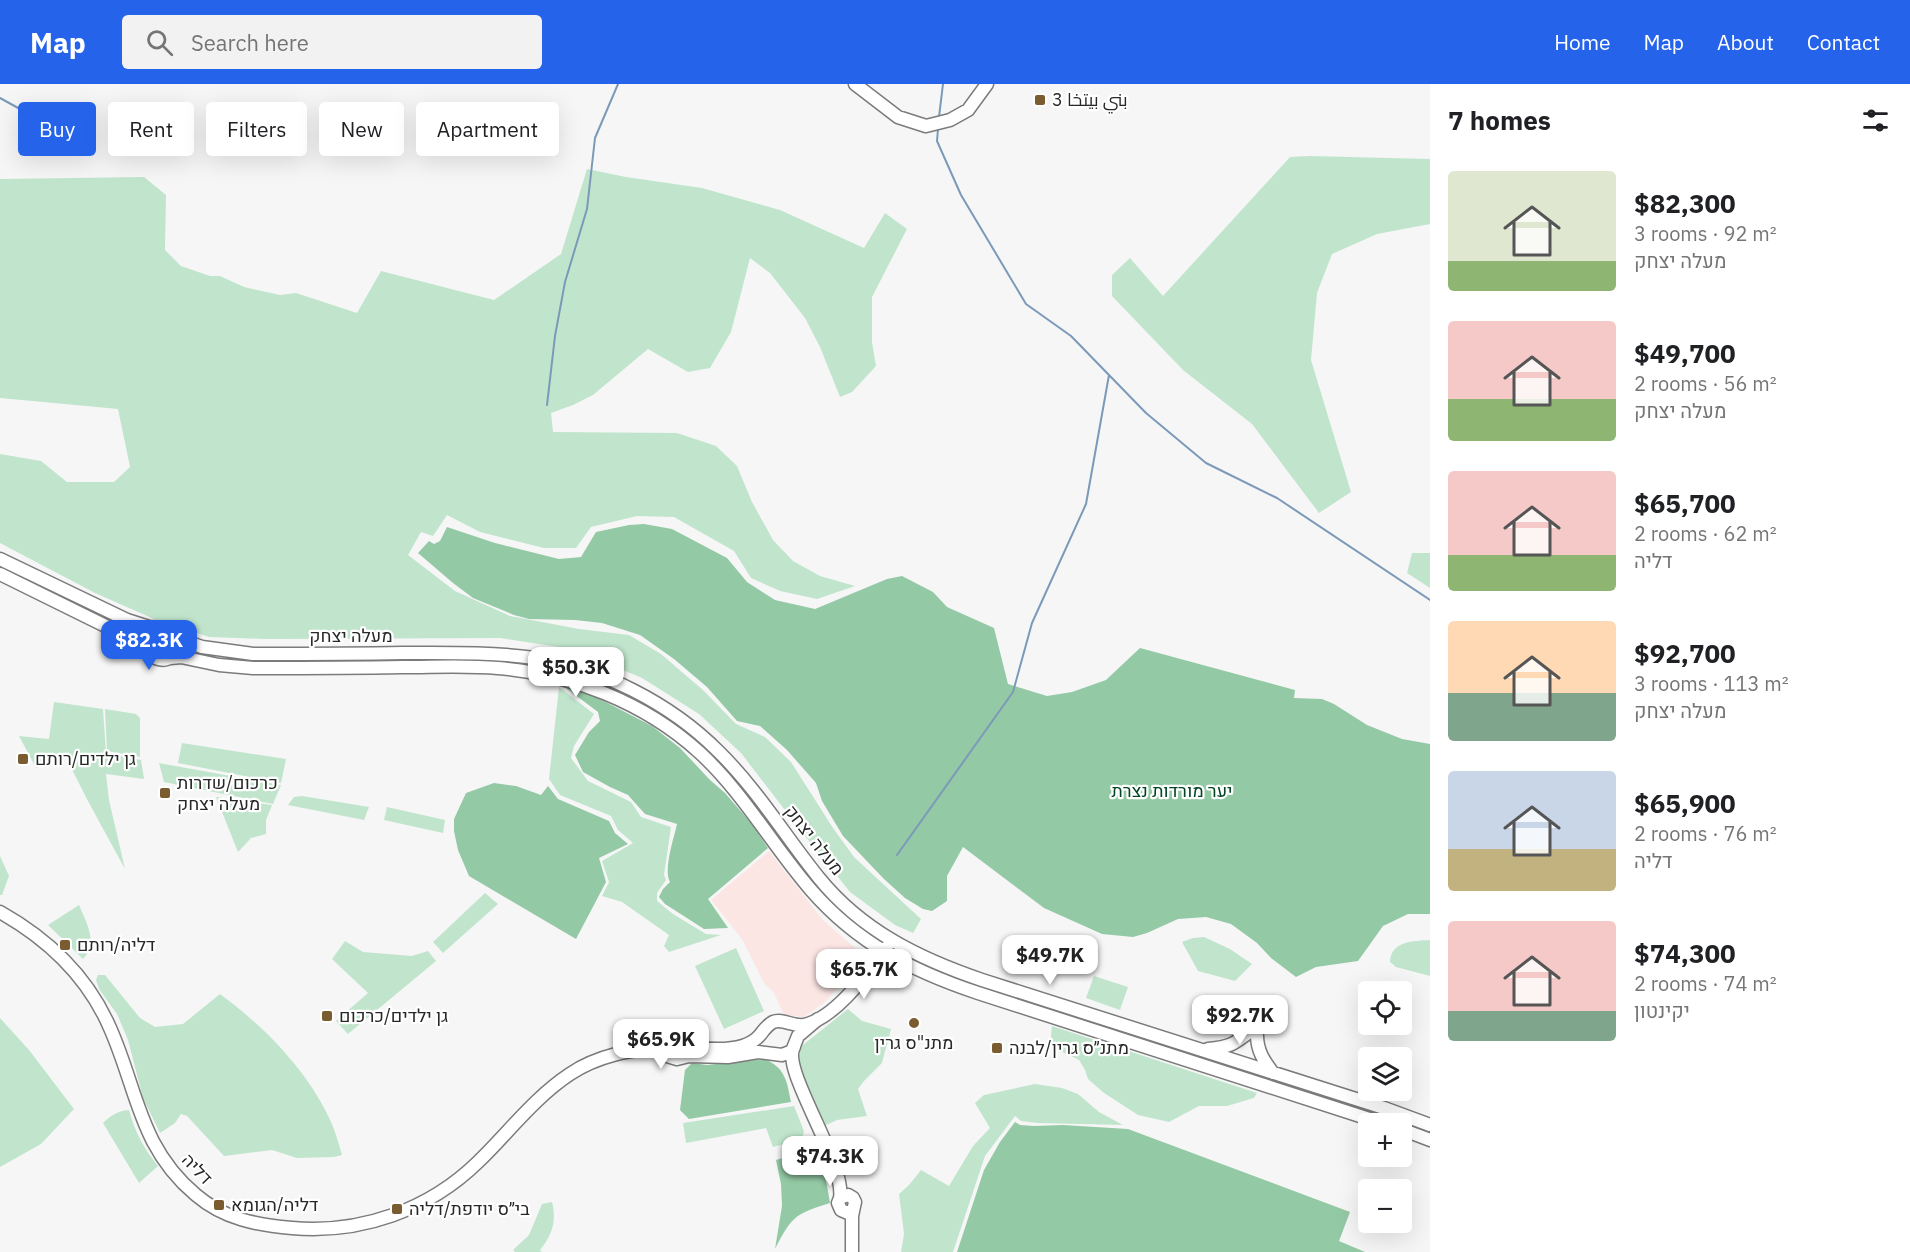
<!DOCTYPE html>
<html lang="en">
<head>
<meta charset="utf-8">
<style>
  :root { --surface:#fff; --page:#f2f2f2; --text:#202124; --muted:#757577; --accent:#2563eb }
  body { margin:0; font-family:"IBM Plex Sans",Cairo,Heebo,sans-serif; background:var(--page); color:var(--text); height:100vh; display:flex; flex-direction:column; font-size:22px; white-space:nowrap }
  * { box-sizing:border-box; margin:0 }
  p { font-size:20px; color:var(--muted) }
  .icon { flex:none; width:33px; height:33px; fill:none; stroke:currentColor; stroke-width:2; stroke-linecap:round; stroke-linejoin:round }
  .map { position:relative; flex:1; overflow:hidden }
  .details { display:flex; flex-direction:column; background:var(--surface); width:480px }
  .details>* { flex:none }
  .banner { position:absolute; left:18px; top:18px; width:570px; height:54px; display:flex; gap:12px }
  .tools { position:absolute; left:1358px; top:897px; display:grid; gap:12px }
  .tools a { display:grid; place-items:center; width:54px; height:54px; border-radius:6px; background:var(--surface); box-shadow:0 6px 24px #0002; font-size:30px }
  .price { position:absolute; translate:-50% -51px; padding:0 14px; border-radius:12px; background:#fff; color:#222; font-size:20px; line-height:39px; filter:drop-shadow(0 2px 3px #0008) }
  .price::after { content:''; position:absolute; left:50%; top:36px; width:18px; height:14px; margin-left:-9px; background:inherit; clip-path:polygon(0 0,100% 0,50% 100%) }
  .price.on { background:var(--accent); color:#fff }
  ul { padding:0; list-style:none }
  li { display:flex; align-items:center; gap:18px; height:150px; padding:0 18px }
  li span { display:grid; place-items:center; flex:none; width:168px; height:120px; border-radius:6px; color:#555 }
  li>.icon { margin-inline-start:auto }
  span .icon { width:72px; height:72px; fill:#fffc; stroke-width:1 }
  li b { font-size:26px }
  h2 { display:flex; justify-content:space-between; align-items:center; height:72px; padding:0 18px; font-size:26px }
  .pill { padding:0 21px; border-radius:6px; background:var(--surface); box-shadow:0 6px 24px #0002; font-size:21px; line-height:54px }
  .pill.on { background:var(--accent); color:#fff }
  header { display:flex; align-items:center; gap:36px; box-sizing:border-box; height:84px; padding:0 30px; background:var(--accent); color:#fff }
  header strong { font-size:28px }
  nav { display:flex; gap:33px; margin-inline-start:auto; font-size:21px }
  .search { width:420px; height:54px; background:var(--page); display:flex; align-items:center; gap:15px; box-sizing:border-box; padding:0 21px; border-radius:6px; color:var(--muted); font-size:22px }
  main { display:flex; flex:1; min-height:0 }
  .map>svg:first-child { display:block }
  .commercial { fill:#fce6e4 }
  .green { fill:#c1e5cc }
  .forest { fill:#94c9a5 }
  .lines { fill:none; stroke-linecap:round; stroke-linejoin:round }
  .stream { stroke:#7b99b8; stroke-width:2 }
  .tertiary-casing { stroke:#7b7b7c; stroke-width:15 }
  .tertiary { stroke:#fff; stroke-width:12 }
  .poi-dot { fill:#7b5c31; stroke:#fff; stroke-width:2 }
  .labels { text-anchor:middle; stroke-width:4.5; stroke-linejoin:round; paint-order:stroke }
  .poi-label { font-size:18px; fill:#282828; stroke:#fff; text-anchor:start }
  .street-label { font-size:18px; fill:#282828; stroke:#fff }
  .park-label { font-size:18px; fill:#014524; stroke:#fff }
</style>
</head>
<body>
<header>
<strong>Map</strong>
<div class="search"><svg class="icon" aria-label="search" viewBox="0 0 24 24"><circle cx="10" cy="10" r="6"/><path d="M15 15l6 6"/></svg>Search here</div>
<nav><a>Home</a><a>Map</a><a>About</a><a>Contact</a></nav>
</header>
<main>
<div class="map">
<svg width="1430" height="1168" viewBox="0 0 1430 1168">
  <rect width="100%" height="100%" fill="#f6f6f7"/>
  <path class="commercial" d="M769 767 823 836 861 869 857 883 825 918 804 933 789 932 783 929 774 909 764 899 742 855 711 816Z"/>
  <path class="green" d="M1310 72 1430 75V140L1377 150 1332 170 1317 209 1311 276 1351 408 1319 429 1252 340 1183 286 1112 212V191L1130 174 1163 212 1290 73Z
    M587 85 626 93 702 104 780 126 864 164 885 129 907 145 872 213V258L876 282 852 308 840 313 820 263 805 234 770 189 750 174 731 248 710 284 688 288 648 265 593 311 573 321 551 329 553 348 677 349 716 362 737 382 752 418 773 456 793 477 820 492 855 502 817 515 780 507 751 494 734 467 674 433 637 432 591 443 576 464H544L480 448 447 431 433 452 421 448 408 471 455 507 510 532 579 545 629 551 661 570 704 607 736 640 765 653 791 678 833 744 854 773 921 835 913 849 895 841 850 808 801 747 741 669 699 630 642 594 572 565 500 554 266 555 209 553 154 535 95 509 0 459V370L41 377 67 398H114L130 383 118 325 0 314V95L144 93 166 111 165 166 181 182 210 192H220L244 203 280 211 296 209 357 229 381 187 494 216 561 170Z
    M1412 469H1430V504L1407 489Z
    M559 603 594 630 574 662 571 674 588 697 631 718 641 733 671 743 664 791 666 796 657 809V817L673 830 706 850 721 851 669 868 664 862 669 851 622 818 602 812 609 798 602 777 633 759 618 746 611 732 560 711 549 695Z
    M54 618 103 625 106 669 141 676 144 695 106 690 109 716 125 785 89 719 64 670 36 684 19 652 49 655Z
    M105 625 136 630 140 634V673L107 667Z
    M182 659 286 675 281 699 178 679Z
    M159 679 164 680 281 701 273 720 164 698Z
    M302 712 369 723 364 736 288 721 294 713Z
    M216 713 272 721 266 736V750L251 754 238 768Z
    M387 723 445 736 443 749 384 736Z
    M0 772 9 792 2 811H0Z
    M485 809 498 820 443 869 433 858Z
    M79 821C86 838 99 859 83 875L48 841Z
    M1204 853 1230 865 1252 880 1235 897 1198 887 1182 858 1193 854Z
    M1430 856V892L1396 883 1390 878C1391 857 1413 857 1430 856Z
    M345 857 363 868 412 872 428 867 436 877 348 950 336 937 368 909 332 875Z
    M736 864 764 927 724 945 695 882Z
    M98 891H105L140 934 155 943 183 940 220 910C265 943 309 988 332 1040 336 1050 339 1061 342 1071L334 1073 297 1074 272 1066 224 1072 187 1032 181 1030 175 1039 160 1049 143 1014 128 956 117 930 99 905 96 896Z
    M1094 892 1128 903 1120 926 1086 914Z
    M848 925 862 937 891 945 882 979 864 997 858 1005 867 1032 837 1036 822 1043 795 975 799 964Z
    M0 934 29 966 74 1025 41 1060 0 1083Z
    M1052 942 1257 1009 1254 1014 1227 1022H1199L1169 1038 1138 1031 1104 1009 1088 995 1085 986 1079 976 1050 962Z
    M1035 1000 1062 1004 1078 1010 1099 1028 1123 1041 1037 1039 1021 1037 1015 1032 985 1072 953 1168H901L904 1150 899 1110 909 1101 921 1086 949 1102 973 1062 990 1044 975 1019 984 1011Z
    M794 1022 804 1047 802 1055 773 1063 766 1044 686 1059 683 1039Z
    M129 1026C135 1048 144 1065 158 1082L139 1099 103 1039C111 1031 118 1027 129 1026Z
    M552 1118C557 1138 552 1151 540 1166L542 1168H515L513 1166 529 1151 542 1120Z"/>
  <path class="forest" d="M644 440 672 445 727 474 747 498 775 516 815 525 887 495 902 492 933 508 947 523 994 544 1008 600 1047 612 1072 608 1106 596 1140 564 1295 606 1294 614 1322 615 1334 620 1367 641 1402 655 1430 660V830H1408L1383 842 1358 877 1316 883 1296 893 1271 874 1257 859 1231 840 1206 833 1178 835 1147 849 1133 853 1102 850 1044 824 963 763 947 792V817L932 827 923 825 905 814 884 795 843 752 822 717 816 699 787 666 760 642 737 637 707 603 674 575 640 551 602 539 575 536 529 535 514 531 473 514 453 499 418 469 429 457 434 460 440 457 447 443 495 459 559 475 581 473 596 448 629 441Z
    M562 601 596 613 652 642 680 664 710 696 725 709 751 739 768 764 708 815 728 844 704 845 665 820 659 813 663 805 670 798C663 786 674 754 677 740L645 730 628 711 610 703 583 688 575 671 589 648 600 637 598 628Z
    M494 699 516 702 541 711 548 702 558 715 609 737 615 749 628 760 599 774 606 798 576 855 469 792 458 766 454 747V735L466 709Z
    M764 975C785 983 787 997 791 1018L689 1035 680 1026 685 986 692 979 707 981Z
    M1015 1038 1020 1041 1034 1042 1063 1041 1128 1045 1350 1128 1339 1157 1365 1168H957L984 1086 1000 1058Z
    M807 1066 814 1067C824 1083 827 1100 830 1119 795 1130 792 1132 775 1165L782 1122 781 1100 776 1076Z"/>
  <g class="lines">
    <path class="stream" d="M0 14 29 30 93 69
      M939 33 943 0
      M938 45 937 57 961 111 1026 220 1071 252 1146 329 1206 379 1277 414 1430 516
      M547 321 555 252 565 198 587 125 595 54 618 0
      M897 771 1013 608 1032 539 1086 420 1109 291"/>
    <defs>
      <path id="tertiary" d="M855 0 898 33 926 42 950 36 968 26 987 0
        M0 475 127 536 149 543 166 544 182 556 202 563 253 570C303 570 353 570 403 569 447 569 491 568 534 574 601 584 670 619 718 667 757 705 785 752 819 794 862 847 920 875 982 896L1384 1024 1430 1041
        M0 490 138 558 148 566
        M147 558C148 586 187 578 177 552
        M170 574 181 573 219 581 253 584C303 584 353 584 402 583 434 583 466 581 498 584 571 590 644 618 699 668 743 708 772 761 811 806 857 859 912 887 978 909L1385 1040
        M0 828C48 855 88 893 110 944 138 1007 139 1063 196 1111 224 1135 257 1141 292 1144 361 1150 429 1126 478 1078 508 1049 535 1013 570 990 598 971 631 966 664 962
        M818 935 798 952 792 967 782 971 758 968 728 973 689 972 677 975 667 972 664 967 667 957C678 949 681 958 691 962 699 965 709 965 718 965 733 965 750 963 760 951 764 946 767 941 773 938 783 934 793 943 804 941 836 934 868 888 887 863
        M1257 951C1257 967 1264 977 1273 989
        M794 963C780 985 846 1078 840 1114
        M1208 965C1231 963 1234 960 1252 946
        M1401 1045 1430 1056
        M852 1168V1132L855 1118 853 1114 848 1111 840 1114 838 1119 841 1126 848 1129 853 1126"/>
    </defs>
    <use href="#tertiary" class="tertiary-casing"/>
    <use href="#tertiary" class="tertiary"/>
  </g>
  <g class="poi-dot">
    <rect x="1034" y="10" width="12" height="12" rx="3"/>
    <rect x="17" y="669" width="12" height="12" rx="3"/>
    <rect x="159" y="703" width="12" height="12" rx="3"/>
    <rect x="59" y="855" width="12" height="12" rx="3"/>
    <rect x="321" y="926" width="12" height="12" rx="3"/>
    <circle cx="914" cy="939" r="6"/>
    <rect x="991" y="958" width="12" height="12" rx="3"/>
    <rect x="213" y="1115" width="12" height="12" rx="3"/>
    <rect x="391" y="1119" width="12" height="12" rx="3"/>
  </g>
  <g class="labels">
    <g class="poi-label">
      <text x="1052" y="22">بني بيتخا 3</text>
      <text x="35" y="681">גן ילדים/רותם</text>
      <text x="177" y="705">כרכום/שדרות<tspan x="177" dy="21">מעלה יצחק</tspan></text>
      <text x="77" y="867">דליה/רותם</text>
      <text x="339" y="938">גן ילדים/כרכום</text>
      <text x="914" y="965" text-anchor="middle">מתנ"ס גרין</text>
      <text x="1009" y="970">מתנ״ס גרין/לבנה</text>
      <text x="231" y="1127">דליה/הגומא</text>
      <text x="409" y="1131">בי״ס יודפת/דליה</text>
    </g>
    <g class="street-label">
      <text x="351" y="558">מעלה יצחק</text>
      <text transform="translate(814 756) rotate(52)" y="6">מעלה יצחק</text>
      <text transform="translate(197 1085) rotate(46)" y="6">דליה</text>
    </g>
    <g class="park-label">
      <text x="1172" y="713">יער מורדות נצרת</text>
    </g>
  </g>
</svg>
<div class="tools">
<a><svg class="icon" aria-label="locate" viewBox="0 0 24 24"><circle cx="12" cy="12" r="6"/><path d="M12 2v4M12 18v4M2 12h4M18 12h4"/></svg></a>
<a><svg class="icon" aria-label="layers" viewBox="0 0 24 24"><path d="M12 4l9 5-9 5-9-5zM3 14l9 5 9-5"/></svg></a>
<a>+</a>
<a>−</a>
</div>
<b class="price on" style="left:149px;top:587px">$82.3K</b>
<b class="price" style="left:576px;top:614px">$50.3K</b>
<b class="price" style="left:1050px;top:902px">$49.7K</b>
<b class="price" style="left:864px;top:916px">$65.7K</b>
<b class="price" style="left:1240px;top:962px">$92.7K</b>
<b class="price" style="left:661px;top:986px">$65.9K</b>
<b class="price" style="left:830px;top:1103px">$74.3K</b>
<div class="banner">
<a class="pill on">Buy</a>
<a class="pill">Rent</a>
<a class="pill">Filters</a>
<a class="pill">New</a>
<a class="pill">Apartment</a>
</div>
</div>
<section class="details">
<h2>7 homes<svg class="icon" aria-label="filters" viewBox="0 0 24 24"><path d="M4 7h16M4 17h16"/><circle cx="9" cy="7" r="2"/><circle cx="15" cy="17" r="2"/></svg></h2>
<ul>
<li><span style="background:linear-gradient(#dfe7d0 75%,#8fb573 0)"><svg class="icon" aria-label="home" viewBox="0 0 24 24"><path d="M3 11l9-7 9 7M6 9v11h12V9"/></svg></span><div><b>$82,300</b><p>3 rooms · 92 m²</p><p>מעלה יצחק</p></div></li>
<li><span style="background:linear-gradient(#f6c9c9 65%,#8fb573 0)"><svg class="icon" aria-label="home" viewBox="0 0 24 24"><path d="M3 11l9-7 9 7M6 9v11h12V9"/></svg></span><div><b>$49,700</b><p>2 rooms · 56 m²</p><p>מעלה יצחק</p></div></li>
<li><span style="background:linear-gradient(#f6c9c9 70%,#8fb573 0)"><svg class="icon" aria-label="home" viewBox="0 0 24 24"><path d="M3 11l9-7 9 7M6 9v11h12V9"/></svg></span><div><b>$65,700</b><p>2 rooms · 62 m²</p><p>דליה</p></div></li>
<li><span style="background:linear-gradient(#ffd9b3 60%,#7fa58c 0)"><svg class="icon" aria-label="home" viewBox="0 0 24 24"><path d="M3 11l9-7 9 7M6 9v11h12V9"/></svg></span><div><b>$92,700</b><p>3 rooms · 113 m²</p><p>מעלה יצחק</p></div></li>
<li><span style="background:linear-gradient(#c9d6e8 65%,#c2b280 0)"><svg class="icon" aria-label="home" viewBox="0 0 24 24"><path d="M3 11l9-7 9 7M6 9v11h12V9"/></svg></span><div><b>$65,900</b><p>2 rooms · 76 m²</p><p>דליה</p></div></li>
<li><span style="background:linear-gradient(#f6c9c9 75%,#7fa58c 0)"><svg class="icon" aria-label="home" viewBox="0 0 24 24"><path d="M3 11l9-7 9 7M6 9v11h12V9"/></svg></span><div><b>$74,300</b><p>2 rooms · 74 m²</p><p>יקינטון</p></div></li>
</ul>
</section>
</main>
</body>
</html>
